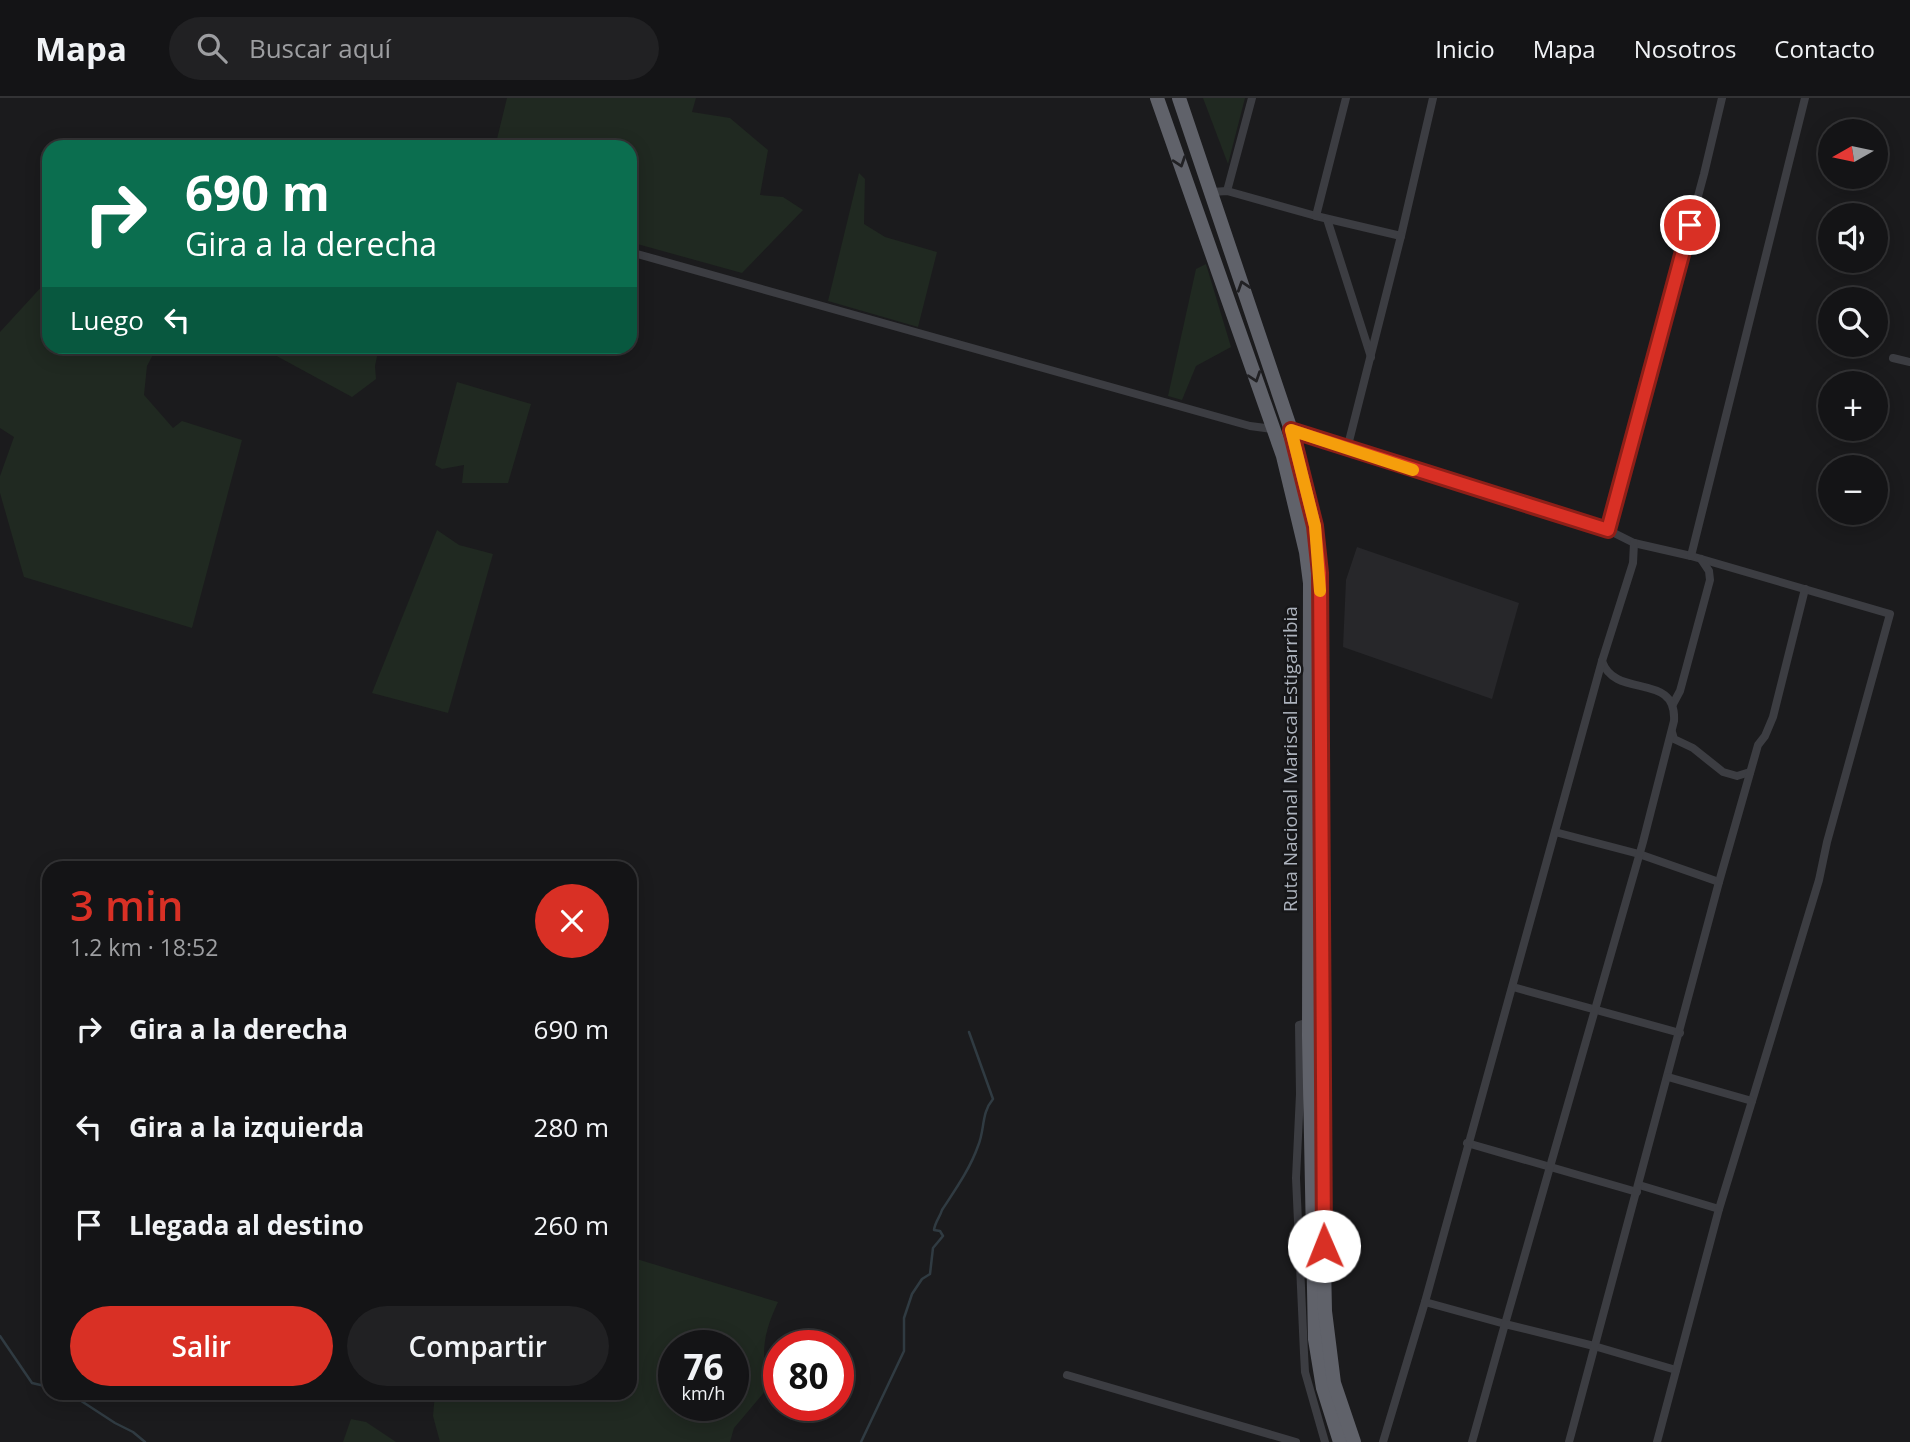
<!DOCTYPE html>
<html lang="es">
<head>
<meta charset="utf-8">
<style>
	:root { --surface:#141416; --page:#212123; --text:#f1f3f6; --muted:#9d9ea1; --line:#333335; --accent:#d93025 }
	body { margin:0; font-family:"Open Sans",sans-serif; background:var(--page); color:var(--text); height:100vh; display:flex; flex-direction:column; font-size:26px; white-space:nowrap }
	* { box-sizing:border-box; margin:0 }
	p { font-size:23px; color:var(--muted) }
	.icon { flex:none; width:38px; height:38px; fill:none; stroke:currentColor; stroke-width:2; stroke-linecap:round; stroke-linejoin:round }
	.map { position:relative; flex:1; overflow:hidden }
	.drawer { position:absolute; left:42px; top:763px; width:595px; height:539px; display:flex; flex-direction:column; background:var(--surface); border-radius:21px; box-shadow:0 4px 18px #0003,0 0 0 2px var(--line) }
	.drawer>* { flex:none }
	.banner { position:absolute; left:42px; top:42px; width:595px; height:214px; border-radius:21px; box-shadow:0 4px 18px #0003,0 0 0 2px var(--line); background:#0b6e4f; color:#fff; overflow:hidden }
	.needle { width:46px; rotate:261deg }
	.fabs { position:absolute; left:1818px; top:21px; display:grid; gap:14px }
	.fabs a { display:grid; place-items:center; width:70px; height:70px; border-radius:50%; background:var(--surface); box-shadow:0 4px 18px #0003,0 0 0 2px var(--line); font-size:35px }
	.speed { position:absolute; left:658px; top:1232px; display:flex; gap:14px; font-size:35px; font-weight:700; text-align:center }
	.speed>* { display:grid; place-content:center; width:91px; height:91px; border-radius:50%; background:var(--surface); box-shadow:0 4px 18px #0003,0 0 0 2px var(--line); line-height:1 }
	.speed small { font-size:18px; font-weight:400 }
	.speed .limit { border:10px solid #d22; background:#fff; color:#111 }
	.pin { position:absolute; display:grid; place-items:center; width:60px; height:60px; color:#fff; margin:-30px; border:4px solid #fff; border-radius:50%; box-shadow:0 2px 7px #0007 }
	.me { position:absolute; width:77px; margin:-38px; rotate:359deg; stroke-linejoin:round; filter:drop-shadow(0 0 5px #0008) }
	.turn { display:flex; align-items:center; gap:24px; height:147px; padding:0 28px; font-size:32px }
	.turn .icon { width:91px; height:91px; stroke-width:2.5 }
	.turn b { display:block; font-size:49px; line-height:60px }
	.then { display:flex; align-items:center; height:66px; padding:0 28px; background:#0003; gap:14px; font-size:26px }
	.round { display:grid; place-items:center; flex:none; width:74px; height:74px; border-radius:37px; background:var(--page) }
	.summary { display:flex; align-items:center; justify-content:space-between; height:119px; padding:0 28px }
	h1 { font-size:42px; font-weight:600; line-height:52px; color:var(--accent) }
	.cta { display:flex; gap:14px; margin-top:auto; padding:14px 28px }
	.cta a { flex:1; height:80px; border-radius:42px; background:var(--accent); color:#fff; font-size:28px; font-weight:600; line-height:80px; text-align:center }
	.cta a+a { background:var(--page); color:var(--text) }
	ul { padding:0; list-style:none }
	li { display:flex; align-items:center; gap:21px; height:98px; padding:0 28px }
	li div { flex:1 }
	li b { display:block; font-size:26px }
	li em { font-style:normal }
	header { display:flex; align-items:center; gap:42px; box-sizing:border-box; height:98px; padding:0 35px; background:var(--surface); border-bottom:2px solid var(--line) }
	header strong { font-size:33px }
	nav { display:flex; gap:38px; margin-inline-start:auto; font-size:24px }
	.search { width:490px; height:63px; background:var(--page); display:flex; align-items:center; gap:18px; box-sizing:border-box; padding:0 24px; border-radius:38px; color:var(--muted); font-size:26px }
	.map>svg:first-child { display:block }
	.built { fill:#27272a }
	.green { fill:#202921; fill-rule:evenodd }
	.lines { fill:none; stroke-linecap:round; stroke-linejoin:round }
	.stream { stroke:#303b42; stroke-width:2.5 }
	.minor { stroke:#3c3d42; stroke-width:8 }
	.trunk { stroke:#60626a; stroke-width:14 }
	.oneway { stroke:#212124 }
	.route-casing { stroke:#8d1f18; stroke-width:18 }
	.route { stroke:#d93025; stroke-width:12 }
	.slow { stroke:#f59e0b; stroke-width:12 }
	.labels { text-anchor:middle; dominant-baseline:central; stroke-width:5; stroke-linejoin:round; paint-order:stroke }
	.street-label { font-size:19px; fill:#adb3bd; stroke:#161618 }
</style>
</head>
<body>
<header>
<strong>Mapa</strong>
<div class="search"><svg class="icon" aria-label="search" viewBox="0 0 24 24"><circle cx="10" cy="10" r="6"/><path d="M15 15l6 6"/></svg>Buscar aquí</div>
<nav><a>Inicio</a><a>Mapa</a><a>Nosotros</a><a>Contacto</a></nav>
</header>
<div class="map">
<svg width="1910" height="1344" viewBox="0 0 1910 1344">
	<rect width="100%" height="100%" fill="#1b1b1d"/>
	<!-- built -->
	<polygon class="built" points="1357,449 1519,505 1492,601 1343,549 1346,482"/>
	<!-- green -->
	<g class="green">
		<polygon points="507,0 696,0 692,14 730,20 768,52 760,97 783,99 803,112 742,175 630,144 630,49 495,49"/>
		<polygon points="1203,0 1245,0 1228,66"/>
		<polygon points="859,75 865,81 864,126 885,139 937,154 918,229 828,203"/>
		<polygon points="1206,166 1231,249 1196,268 1182,302 1168,298 1196,171"/>
		<polygon points="45,185 49,187 49,248 157,249 147,268 144,297 173,330 182,323 242,342 192,530 24,479 0,395 0,378 14,339 0,330 0,234"/>
		<polygon points="274,249 379,249 375,268 376,281 352,299 273,256"/>
		<polygon points="457,284 531,306 508,385 462,385 464,367 442,371 435,367"/>
		<polygon points="437,432 459,447 493,456 448,615 372,595"/>
		<path d="M 630,1159 L 778,1204 C 762,1239 762,1252 767,1291 L 734,1330 L 730,1344 L 440,1344 L 433,1318 L 435,1295 L 630,1295 ZM 674,1248 L 733,1248 L 733,1307 L 674,1307 Z"/>
		<polygon points="351,1321 366,1324 396,1344 343,1344"/>
	</g>
	<g class="lines">
		<!-- stream -->
		<g class="stream">
			<polyline points="0,1238 32,1285 49,1289"/>
			<polyline points="69,1295 115,1325 133,1334 145,1344"/>
			<path d="M 861,1344 L 904,1253 L 904,1220 L 912,1196 L 922,1181 L 930,1176 L 933,1150 L 943,1138 L 940,1133 L 934,1132 C 935,1124 940,1119 942,1112 C 955,1092 970,1071 978,1048 C 985,1032 981,1015 993,1001 L 969,934"/>
		</g>
		<!-- minor -->
		<g class="minor">
			<polyline points="1227,93 1252,0"/>
			<polyline points="1212,94 1227,93 1316,118 1401,138 1433,0"/>
			<polyline points="1316,118 1346,0"/>
			<polyline points="1327,121 1371,259"/>
			<polyline points="630,154 1250,328 1273,331"/>
			<polyline points="1893,260 1910,264"/>
			<polyline points="1291,332 1608,432 1634,445 1691,458 1890,516 1827,744 1819,782 1752,1003"/>
			<polyline points="1347,351 1401,138"/>
			<polyline points="1608,432 1704,76 1722,0"/>
			<polyline points="1691,458 1805,0"/>
			<polyline points="1673,606 1680,593 1710,482 1709,473 1701,461"/>
			<polyline points="1672,634 1674,641 1693,650 1723,674 1737,678 1750,674"/>
			<polyline points="1555,734 1639,756 1719,784"/>
			<polyline points="1513,889 1680,935"/>
			<polyline points="1309,924 1299,927 1300,996 1296,1080 1304,1255 1305,1274 1325,1344"/>
			<polyline points="1467,1045 1637,1094"/>
			<polyline points="1639,1087 1719,1111"/>
			<path d="M 1425,1204 L 1505,1226 L 1643,744 L 1674,623 C 1677,573 1615,602 1602,563"/>
			<polyline points="1067,1277 1296,1344"/>
			<polyline points="1383,1344 1425,1204 1602,563 1633,465 1634,445"/>
			<polyline points="1472,1344 1505,1226 1594,1248 1676,1272"/>
			<polyline points="1569,1344 1719,784 1758,647 1765,638 1773,619 1805,491"/>
			<polyline points="1657,1344 1719,1111 1752,1003 1668,979"/>
		</g>
		<!-- trunk -->
		<g class="trunk">
			<polyline points="1157,0 1283,358 1306,454 1310,485 1309,938 1315,1241 1323,1290 1340,1344"/>
			<polyline points="1179,0 1291,332 1315,428 1321,519 1322,1071 1325,1213 1334,1285 1354,1344"/>
		</g>
	</g>
	<!-- one-way arrows -->
	<defs><path id="oneway-chevron" d="M-2-3.5L2.5 0L-2 3.5" fill="none" stroke-width="1.6" stroke-linecap="round" stroke-linejoin="round" transform="scale(1.75)"/></defs>
	<g class="oneway">
		<use href="#oneway-chevron" transform="translate(1180 64) rotate(71)"/>
		<use href="#oneway-chevron" transform="translate(1243 188) rotate(-108)"/>
		<use href="#oneway-chevron" transform="translate(1255 279) rotate(71)"/>
	</g>
	<g class="lines">
		<defs>
			<polyline id="route" points="1324,1148 1320,475 1315,428 1291,332 1608,432 1690,127"/>
		</defs>
		<!-- route casing -->
		<use href="#route" class="route-casing"/>
		<!-- route -->
		<use href="#route" class="route"/>
		<!-- slow -->
		<polyline class="slow" points="1320,493 1315,428 1291,332 1413,372"/>
	</g>
	<g class="labels">
		<!-- street labels -->
		<g class="street-label">
			<text transform="translate(1290 661) rotate(-90)">Ruta Nacional Mariscal Estigarribia</text>
		</g>
	</g>
</svg>
<div class="fabs">
<a><svg class="needle" viewBox="-14 -14 28 28"><path d="M0-13l5 13h-10z" fill="#e53935"/><path d="M0 13l5-13h-10z" fill="#9d9ea1"/></svg></a>
<a><svg class="icon" aria-label="sound" viewBox="0 0 24 24"><path d="M4 9h4l5-4v14l-5-4H4zM17 9q2 3 0 6"/></svg></a>
<a><svg class="icon" aria-label="search" viewBox="0 0 24 24"><circle cx="10" cy="10" r="6"/><path d="M15 15l6 6"/></svg></a>
<a>+</a>
<a>−</a>
</div>
<div class="speed"><div>76<small>km/h</small></div><div class="limit">80</div></div>
<div class="pin" style="left:1690px;top:127px;background:#d93025"><svg class="icon" aria-label="arrive" viewBox="0 0 24 24"><path d="M6 21V4h12l-3 4 3 4H6"/></svg></div>
<svg class="me" style="left:1324px;top:1148px" viewBox="-20 -20 40 40"><circle r="19" fill="#fff"/><path d="M0-13L10 11 0 6-10 11z" fill="#d93025"/></svg>
<div class="banner">
<div class="turn"><svg class="icon" aria-label="right" viewBox="0 0 24 24"><path d="M7 20v-9h11M14 6l5 5-5 5"/></svg><div><b>690 m</b>Gira a la derecha</div></div>
<div class="then">Luego<svg class="icon" aria-label="left" viewBox="0 0 24 24"><path d="M17 20v-9H6M10 6l-5 5 5 5"/></svg></div>
</div>
<section class="drawer">
<div class="summary"><div><h1>3 min</h1><p>1.2 km · 18:52</p></div><a class="round" style="background:#d93025;color:#fff"><svg class="icon" aria-label="close" viewBox="0 0 24 24"><path d="M6 6l12 12M18 6L6 18"/></svg></a></div>
<ul>
<li><svg class="icon" aria-label="right" viewBox="0 0 24 24"><path d="M7 20v-9h11M14 6l5 5-5 5"/></svg><div><b>Gira a la derecha</b></div><em>690 m</em></li>
<li><svg class="icon" aria-label="left" viewBox="0 0 24 24"><path d="M17 20v-9H6M10 6l-5 5 5 5"/></svg><div><b>Gira a la izquierda</b></div><em>280 m</em></li>
<li><svg class="icon" aria-label="arrive" viewBox="0 0 24 24"><path d="M6 21V4h12l-3 4 3 4H6"/></svg><div><b>Llegada al destino</b></div><em>260 m</em></li>
</ul>
<div class="cta"><a>Salir</a><a>Compartir</a></div>
</section>
</div>
</body>
</html>
